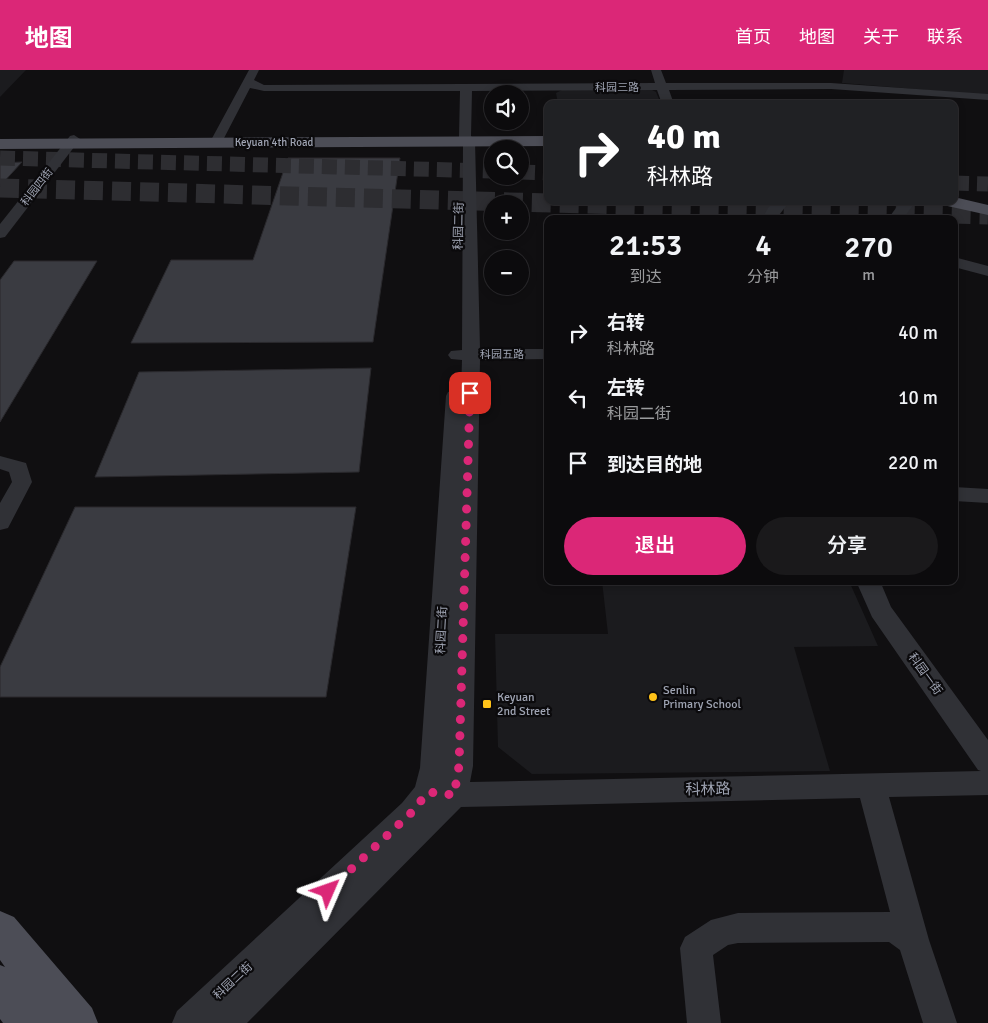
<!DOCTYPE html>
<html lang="zh">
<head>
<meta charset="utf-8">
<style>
	:root { --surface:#0c0b0d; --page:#1a191b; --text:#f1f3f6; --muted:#9a9b9d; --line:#2c2b2e; --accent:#db2777 }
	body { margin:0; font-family:Signika,"Noto Sans SC",sans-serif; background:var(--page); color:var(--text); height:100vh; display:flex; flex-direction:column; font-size:19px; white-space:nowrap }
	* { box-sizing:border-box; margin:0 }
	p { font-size:16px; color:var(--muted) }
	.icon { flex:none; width:28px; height:28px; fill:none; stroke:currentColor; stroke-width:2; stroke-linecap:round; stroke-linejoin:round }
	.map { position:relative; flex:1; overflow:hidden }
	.panel { position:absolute; left:544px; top:145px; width:414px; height:370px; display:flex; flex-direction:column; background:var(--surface); border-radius:10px; box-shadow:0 2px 8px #0003,0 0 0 1px var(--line) }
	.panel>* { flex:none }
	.banner { position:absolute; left:544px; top:30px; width:414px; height:105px; border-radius:10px; box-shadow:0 2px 8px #0003,0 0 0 1px var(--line); background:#202124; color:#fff; overflow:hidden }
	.tools { position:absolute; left:484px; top:15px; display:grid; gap:10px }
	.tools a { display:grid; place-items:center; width:45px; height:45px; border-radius:50%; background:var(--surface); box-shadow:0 2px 8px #0003,0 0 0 1px var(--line); font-size:25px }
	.pin { position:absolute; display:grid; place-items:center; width:42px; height:42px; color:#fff; margin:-21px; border-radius:10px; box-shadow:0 2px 8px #0006 }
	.me { position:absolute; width:55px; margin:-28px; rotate:47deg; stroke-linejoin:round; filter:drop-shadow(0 0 4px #0008) }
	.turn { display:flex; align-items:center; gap:18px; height:105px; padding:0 20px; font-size:22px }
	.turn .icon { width:65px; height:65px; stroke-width:2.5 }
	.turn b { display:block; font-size:35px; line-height:42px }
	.eta { display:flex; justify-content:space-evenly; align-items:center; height:85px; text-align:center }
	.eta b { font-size:30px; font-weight:600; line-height:35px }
	.primary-button { display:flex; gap:10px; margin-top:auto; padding:10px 20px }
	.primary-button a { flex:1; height:58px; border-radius:30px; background:var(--accent); color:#fff; font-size:20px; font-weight:600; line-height:58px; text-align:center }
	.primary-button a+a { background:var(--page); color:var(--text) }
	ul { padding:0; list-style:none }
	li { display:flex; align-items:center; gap:15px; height:65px; padding:0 20px }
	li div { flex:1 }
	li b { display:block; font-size:19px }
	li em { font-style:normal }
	header { display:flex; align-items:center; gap:30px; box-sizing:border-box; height:70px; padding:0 25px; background:var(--accent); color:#fff }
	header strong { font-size:24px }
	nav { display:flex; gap:28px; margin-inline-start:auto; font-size:18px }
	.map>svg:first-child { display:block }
	.built { fill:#1b1b1e }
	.building { fill:#3a3b41; stroke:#2a292d }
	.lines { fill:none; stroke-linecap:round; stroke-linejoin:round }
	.highway-tunnel-far1 { stroke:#2d2d31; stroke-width:15; stroke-dasharray:15 8; stroke-linecap:butt }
	.highway-tunnel { stroke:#2d2d31; stroke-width:19; stroke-dasharray:19 9; stroke-linecap:butt }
	.minor { fill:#303136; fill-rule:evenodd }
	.major { fill:#4c4d56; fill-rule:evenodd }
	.route { stroke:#db2777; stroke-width:9; stroke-dasharray:0 16.2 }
	.poi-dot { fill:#ffc219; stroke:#0b0a0c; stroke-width:2 }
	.labels { text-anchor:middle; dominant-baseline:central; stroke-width:4.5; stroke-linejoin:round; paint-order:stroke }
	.far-street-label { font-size:11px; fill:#9fa4b3; stroke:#0b0a0c }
	.street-label { font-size:12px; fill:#9fa4b3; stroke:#0b0a0c }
	.poi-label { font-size:12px; fill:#9fa4b3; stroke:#0b0a0c; text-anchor:start }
	.near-street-label { font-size:15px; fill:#9fa4b3; stroke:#0b0a0c }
</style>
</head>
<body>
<header>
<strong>地图</strong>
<nav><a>首页</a><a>地图</a><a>关于</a><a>联系</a></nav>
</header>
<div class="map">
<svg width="988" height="953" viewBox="0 0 988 953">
	<rect width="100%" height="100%" fill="#100f11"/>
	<!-- built -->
	<g class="built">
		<polygon points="0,0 26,0 0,27"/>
		<polygon points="844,0 988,0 988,25 842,13"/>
		<polygon points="650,19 656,22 661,34 558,34 556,23 562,20"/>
		<polygon points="602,511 849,511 878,576 794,577 830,701 532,704 498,677 495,564 608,564"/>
	</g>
	<!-- building -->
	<g class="building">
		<polygon points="288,88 400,88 373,272 131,273 171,190 253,190"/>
		<polygon points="22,92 0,116 0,93"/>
		<polygon points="14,191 97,191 0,352 0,210"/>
		<polygon points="371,298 359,402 95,407 139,302"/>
		<polygon points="75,437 356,437 326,627 0,627 0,597"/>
	</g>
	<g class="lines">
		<!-- highway-tunnel-far1 -->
		<g class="highway-tunnel-far1">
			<polyline points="0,88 492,101"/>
			<polyline points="520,102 548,103"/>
			<polyline points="954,113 988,114"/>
		</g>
		<!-- highway-tunnel -->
		<polyline class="highway-tunnel" points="0,118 988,145"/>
		<!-- minor -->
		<g class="minor">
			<polygon points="249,0 259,0 254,10 264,15 655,13 651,0 661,0 666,13 831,13 988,24 988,30 831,19 669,20 674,34 662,34 657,20 472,21 471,66 475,71 480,279 548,279 548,289 480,290 473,696 470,712 981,701 978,700 872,547 856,511 880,511 891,537 988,670 988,725 889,727 929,870 957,953 923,953 900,880 889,872 738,873 728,875 713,885 721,953 687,953 680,878 685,867 711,850 738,843 890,842 860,728 461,737 247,953 172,953 177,941 402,733 415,717 420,698 446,326 448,322 455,320 461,322 462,290 451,289 448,285 451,281 462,280 463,72 459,67 460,21 264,21 250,18 222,72 220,75 212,75 210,72"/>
			<polygon points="74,65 80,69 78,72 5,167 0,168 0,154 70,66"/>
			<polygon points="775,131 790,131 776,149 762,149 768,138"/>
			<polygon points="901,131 916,131 903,149 888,149"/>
			<polygon points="954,187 988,196 988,206 954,197"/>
			<polygon points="0,386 26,393 32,412 8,458 0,460 0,433 12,412 9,402 0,399"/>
			<polygon points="954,417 988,419 988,433 954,431"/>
		</g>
		<!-- major -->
		<g class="major">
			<polygon points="548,66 548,76 0,79 0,69"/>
			<polygon points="954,127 988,135 988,145 943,135 941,131 954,131"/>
			<polygon points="0,841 14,847 92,938 98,953 50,953 49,951 50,953 3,953 0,949 0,895 5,897 0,890"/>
		</g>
	</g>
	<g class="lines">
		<!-- route -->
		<polyline class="route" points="328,821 412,742 428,722 454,725 459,696 470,323"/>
	</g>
	<!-- markers -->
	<g class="poi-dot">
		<circle cx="653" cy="627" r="5"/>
		<rect x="482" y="629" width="10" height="10" rx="2.5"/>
	</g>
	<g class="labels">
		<!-- far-street labels -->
		<g class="far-street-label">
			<text x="617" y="17">科园三路</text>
			<text x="274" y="72">Keyuan 4th Road</text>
			<text transform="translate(37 117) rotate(-52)">科园四街</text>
			<text x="502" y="284">科园五路</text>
		</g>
		<!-- street labels -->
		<g class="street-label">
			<text transform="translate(459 156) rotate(-89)">科园二街</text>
			<text transform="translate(442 560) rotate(-87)">科园二街</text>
			<text transform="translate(925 604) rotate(54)">科园一街</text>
			<text transform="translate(233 911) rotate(-43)">科园二街</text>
		</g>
		<!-- poi labels -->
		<g class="poi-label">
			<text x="663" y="620">Senlin<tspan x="663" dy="14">Primary School</tspan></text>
			<text x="497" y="627">Keyuan<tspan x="497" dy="14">2nd Street</tspan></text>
		</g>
		<!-- near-street labels -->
		<g class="near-street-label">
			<text transform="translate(708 719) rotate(-1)">科林路</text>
		</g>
	</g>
</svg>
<div class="tools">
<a><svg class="icon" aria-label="sound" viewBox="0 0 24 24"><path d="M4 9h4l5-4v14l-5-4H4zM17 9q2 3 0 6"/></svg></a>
<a><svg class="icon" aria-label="search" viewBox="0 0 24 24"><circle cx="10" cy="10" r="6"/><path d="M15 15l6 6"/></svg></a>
<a>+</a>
<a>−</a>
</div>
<div class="pin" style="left:470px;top:323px;background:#d93025"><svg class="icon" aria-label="arrive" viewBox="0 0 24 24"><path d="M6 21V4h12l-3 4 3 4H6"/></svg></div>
<svg class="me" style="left:328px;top:821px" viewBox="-20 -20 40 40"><path d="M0-17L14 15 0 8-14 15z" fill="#db2777" stroke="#fff" stroke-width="4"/></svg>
<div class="banner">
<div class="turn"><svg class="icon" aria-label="right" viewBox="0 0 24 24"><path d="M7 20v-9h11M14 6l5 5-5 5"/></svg><div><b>40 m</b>科林路</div></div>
</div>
<section class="panel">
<div class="eta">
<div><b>21:53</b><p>到达</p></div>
<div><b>4</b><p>分钟</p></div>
<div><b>270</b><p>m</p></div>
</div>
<ul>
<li><svg class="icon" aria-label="right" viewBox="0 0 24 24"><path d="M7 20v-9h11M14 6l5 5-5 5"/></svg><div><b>右转</b><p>科林路</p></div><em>40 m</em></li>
<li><svg class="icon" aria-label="left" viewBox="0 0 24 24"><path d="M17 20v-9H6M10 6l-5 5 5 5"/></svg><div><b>左转</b><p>科园二街</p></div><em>10 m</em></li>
<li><svg class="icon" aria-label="arrive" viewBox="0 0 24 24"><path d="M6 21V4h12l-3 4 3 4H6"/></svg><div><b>到达目的地</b></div><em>220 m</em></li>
</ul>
<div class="primary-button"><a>退出</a><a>分享</a></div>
</section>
</div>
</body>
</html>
